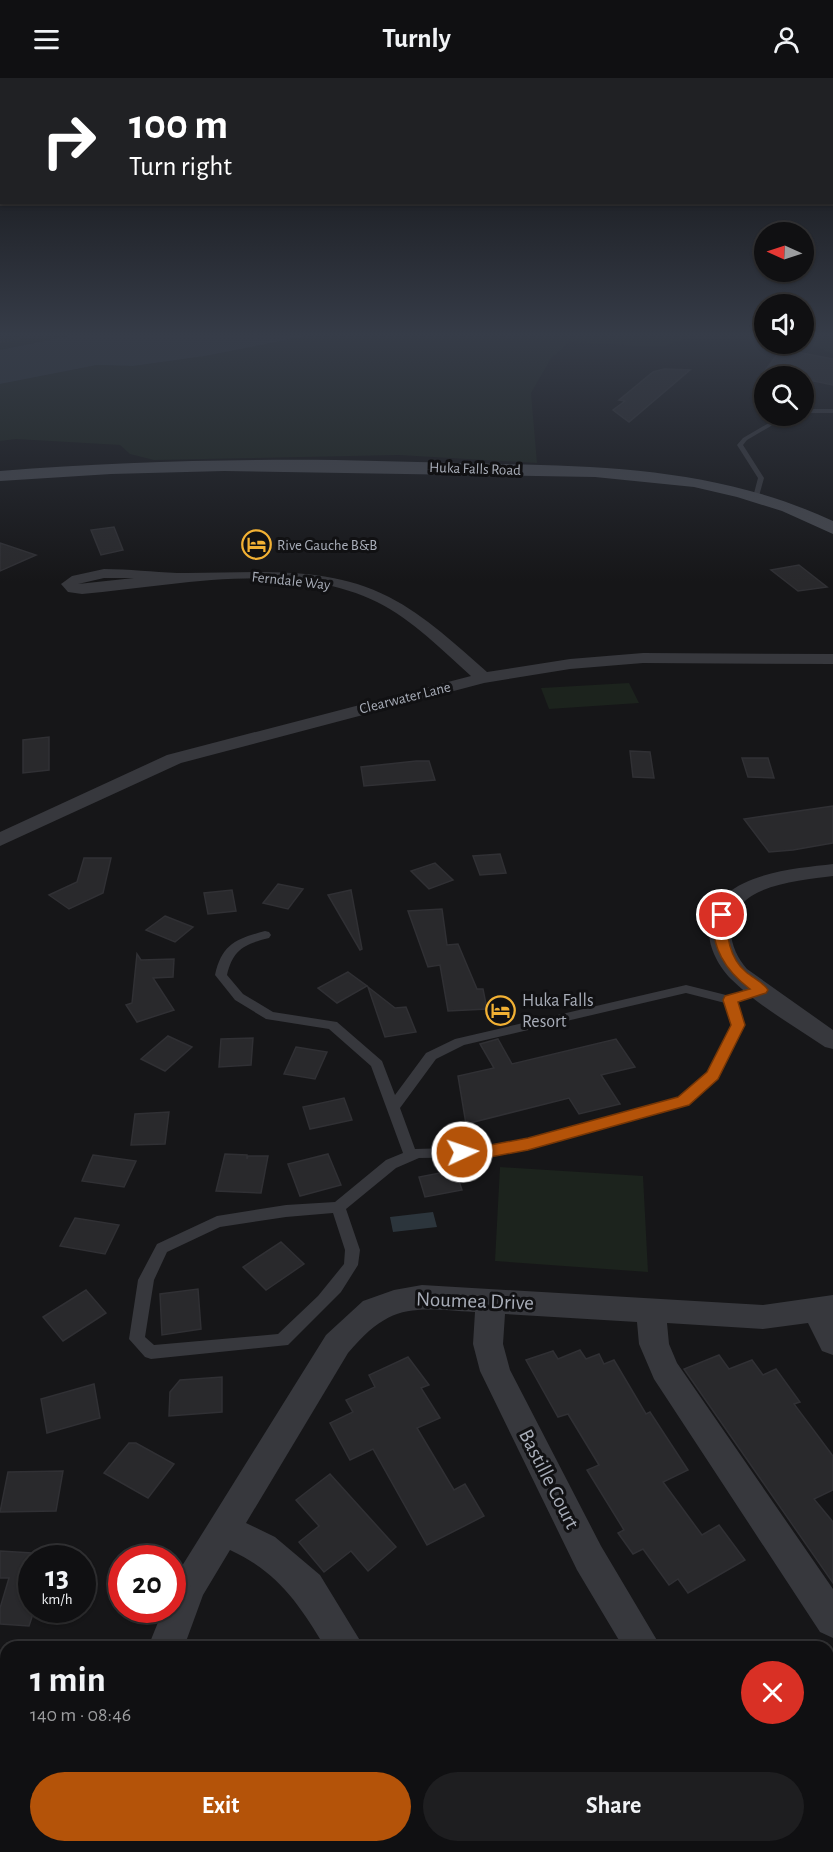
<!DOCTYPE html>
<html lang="en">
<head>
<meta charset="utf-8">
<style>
	:root { --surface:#101012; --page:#1e1e20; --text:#f1f3f6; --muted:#9c9d9f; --line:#303032; --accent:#b45309 }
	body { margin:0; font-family:"Alegreya Sans",sans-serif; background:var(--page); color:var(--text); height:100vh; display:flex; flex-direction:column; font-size:22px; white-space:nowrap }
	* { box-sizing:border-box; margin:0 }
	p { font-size:20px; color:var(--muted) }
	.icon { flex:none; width:33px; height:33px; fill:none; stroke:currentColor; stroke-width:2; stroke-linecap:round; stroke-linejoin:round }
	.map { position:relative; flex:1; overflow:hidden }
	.drawer { position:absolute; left:0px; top:1563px; width:834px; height:212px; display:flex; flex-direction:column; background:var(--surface); border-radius:18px 18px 0 0; box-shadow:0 2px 4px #0004,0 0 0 2px var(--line) }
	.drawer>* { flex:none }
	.top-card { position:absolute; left:0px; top:0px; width:834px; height:126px; box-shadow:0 2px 4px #0004,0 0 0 2px var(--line); background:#202124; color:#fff; overflow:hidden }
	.needle { width:39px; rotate:273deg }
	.controls { position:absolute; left:754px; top:144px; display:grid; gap:12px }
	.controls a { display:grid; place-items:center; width:60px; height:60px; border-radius:50%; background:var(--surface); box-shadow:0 2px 4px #0004,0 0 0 2px var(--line); font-size:30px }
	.speed { position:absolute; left:18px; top:1467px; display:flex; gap:12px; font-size:30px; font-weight:700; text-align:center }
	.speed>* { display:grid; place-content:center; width:78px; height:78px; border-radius:50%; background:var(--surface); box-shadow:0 2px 4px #0004,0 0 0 2px var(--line); line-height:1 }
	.speed small { font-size:15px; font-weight:400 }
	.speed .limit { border:9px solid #d22; background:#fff; color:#111 }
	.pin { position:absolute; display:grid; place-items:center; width:51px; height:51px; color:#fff; margin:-26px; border:3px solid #fff; border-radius:50%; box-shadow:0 2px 6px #0007 }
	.me { position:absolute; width:66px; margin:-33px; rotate:87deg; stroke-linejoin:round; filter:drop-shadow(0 0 4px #0008) }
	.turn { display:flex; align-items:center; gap:21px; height:126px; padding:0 30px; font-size:27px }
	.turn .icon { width:78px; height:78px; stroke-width:2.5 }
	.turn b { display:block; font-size:42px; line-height:51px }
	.round { display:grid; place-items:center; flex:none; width:63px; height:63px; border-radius:32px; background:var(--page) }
	.overview { display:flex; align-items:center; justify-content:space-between; height:102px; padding:0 30px }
	h1 { font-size:36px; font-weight:600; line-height:45px }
	.action { display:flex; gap:12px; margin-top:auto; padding:12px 30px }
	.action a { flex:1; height:69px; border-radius:36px; background:var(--accent); color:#fff; font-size:24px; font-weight:600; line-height:69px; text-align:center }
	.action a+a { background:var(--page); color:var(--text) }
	header { display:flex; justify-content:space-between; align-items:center; height:78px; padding:0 30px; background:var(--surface); font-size:27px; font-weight:600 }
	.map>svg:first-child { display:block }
	.green { fill:#1c231d }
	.water { fill:#2c353c }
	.building { fill:#29292c; stroke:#303034; stroke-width:1.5 }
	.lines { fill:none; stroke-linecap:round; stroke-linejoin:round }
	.path { stroke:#3d3f44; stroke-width:2; stroke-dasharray:1.5 2; stroke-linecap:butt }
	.lane { fill:#37383d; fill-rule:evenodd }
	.street { fill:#37383d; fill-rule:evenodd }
	.secondary { fill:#45474d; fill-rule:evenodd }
	.route { fill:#b45309; stroke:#753606; stroke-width:1.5 }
	.labels { text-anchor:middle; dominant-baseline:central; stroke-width:6; stroke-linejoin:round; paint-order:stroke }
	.far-street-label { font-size:15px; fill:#a8adb8; stroke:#111113 }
	.far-poi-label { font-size:15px; fill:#a8adb8; stroke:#111113; text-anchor:start }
	.poi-label { font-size:18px; fill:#a8adb8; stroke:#111113; text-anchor:start }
	.near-street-label { font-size:21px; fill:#a8adb8; stroke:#111113 }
</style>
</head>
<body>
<header><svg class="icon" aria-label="menu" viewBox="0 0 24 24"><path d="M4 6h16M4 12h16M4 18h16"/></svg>Turnly<svg class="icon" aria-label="person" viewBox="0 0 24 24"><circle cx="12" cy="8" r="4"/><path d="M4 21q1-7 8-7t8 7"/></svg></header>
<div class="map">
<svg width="833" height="1774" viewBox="0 0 833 1774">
	<rect width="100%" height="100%" fill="#161618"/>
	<!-- green -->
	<g class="green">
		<polygon points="0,255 83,255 0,272"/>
		<polygon points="321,255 765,255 765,262 684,261 662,269 570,264 551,280 531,315 537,385 399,377 154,382 130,376 120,367 16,361 0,363 0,306 97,287 133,288 205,278"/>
		<polygon points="804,255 833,255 833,276 817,269 789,266 804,266"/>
		<polygon points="629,605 639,625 549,631 541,610"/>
		<polygon points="500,1089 643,1098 648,1194 495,1183"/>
	</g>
	<!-- water -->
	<g class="water">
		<polygon points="83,255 321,255 205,278 133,288 97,287 0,306 0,272"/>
		<polygon points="433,1134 437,1149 393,1154 390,1139"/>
	</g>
	<!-- building -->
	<g class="building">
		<polygon points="781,271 833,281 833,307 804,301 804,298 765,293"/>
		<polygon points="664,291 690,292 629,344 613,332 625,323 619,322 653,294"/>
		<polygon points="114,449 123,472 101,477 91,452"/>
		<polygon points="0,465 36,477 0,493"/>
		<polygon points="799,487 827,509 798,513 771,492"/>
		<polygon points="49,659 49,692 23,695 23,662"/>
		<polygon points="630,673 650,674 654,700 633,699"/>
		<polygon points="742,680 768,680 774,700 748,699"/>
		<polygon points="416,683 429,683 435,702 364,708 361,689"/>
		<polygon points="833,728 833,765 793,772 769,774 744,741"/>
		<polygon points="500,776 506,795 480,797 473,778"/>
		<polygon points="84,780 111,780 103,815 69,831 49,817 77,804"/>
		<polygon points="435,785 453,802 429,811 411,793"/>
		<polygon points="278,806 303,811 288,831 263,825"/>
		<polygon points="232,812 236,833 208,836 204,815"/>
		<polygon points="351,812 362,871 360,872 328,817"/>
		<polygon points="442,831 447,867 458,866 477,911 483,911 487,931 448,933 440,887 428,889 408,833"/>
		<polygon points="165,838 193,849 175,864 146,852"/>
		<polygon points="137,876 141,882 174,881 173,899 153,900 174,932 137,944 126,927 132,925"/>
		<polygon points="348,894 367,908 337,925 318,910"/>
		<polygon points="368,909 395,930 406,929 416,954 385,959"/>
		<polygon points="168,958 192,969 165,993 141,981"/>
		<polygon points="253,960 251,987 219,989 221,961"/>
		<polygon points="498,961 512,986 616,961 635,989 601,997 620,1026 579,1036 569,1020 466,1046 458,998 494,990 480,966"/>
		<polygon points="296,969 327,974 315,1001 284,996"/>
		<polygon points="344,1020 352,1042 310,1051 303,1029"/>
		<polygon points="169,1034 165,1066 131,1067 135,1036"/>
		<polygon points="225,1076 247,1077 247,1081 248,1078 268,1078 261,1115 216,1113"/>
		<polygon points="328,1076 341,1107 300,1118 288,1086"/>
		<polygon points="93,1077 136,1083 124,1109 82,1103"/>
		<polygon points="455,1092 462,1112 425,1119 419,1099"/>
		<polygon points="75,1140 119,1147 105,1176 60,1168"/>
		<polygon points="281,1164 304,1186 266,1212 243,1189"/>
		<polygon points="198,1211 201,1251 162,1257 160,1216"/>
		<polygon points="86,1212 106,1235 63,1263 43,1239"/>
		<polygon points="580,1272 586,1281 599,1276 604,1286 614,1282 646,1336 650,1334 688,1392 663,1404 702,1457 719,1447 745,1482 688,1515 678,1501 669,1507 643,1471 633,1476 618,1455 624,1452 587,1392 599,1387 568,1336 558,1339 526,1282 553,1273 558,1281"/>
		<polygon points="719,1277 729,1291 752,1282 763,1297 776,1291 800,1324 794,1326 833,1378 833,1412 814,1421 833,1444 833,1505 684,1291"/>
		<polygon points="408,1279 429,1307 421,1310 440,1340 417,1350 454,1412 465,1406 484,1438 427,1467 373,1371 350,1382 330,1345 353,1334 346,1322 375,1309 369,1297"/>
		<polygon points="222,1299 222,1334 169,1338 170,1314 180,1302"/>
		<polygon points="94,1306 100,1340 47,1355 41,1321"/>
		<polygon points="129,1365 136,1365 174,1386 148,1420 104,1395"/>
		<polygon points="63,1393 56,1433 0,1434 8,1394"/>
		<polygon points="330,1396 396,1469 368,1493 351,1473 324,1494 299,1464 319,1448 296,1422"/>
		<polygon points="0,1473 32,1475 32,1539 29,1548 0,1546 0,1530 9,1500 0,1500"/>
	</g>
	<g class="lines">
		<!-- path -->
		<polyline class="path" points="0,264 51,255"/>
		<!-- lane -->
		<g class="lane">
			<rect x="804" y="331" width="29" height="4"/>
			<polygon points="781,338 788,338 747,362 743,367 764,400 759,418 753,419 758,400 737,367 743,360"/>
			<path d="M 265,853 L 269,854 L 271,857 L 269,860 C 245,866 233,871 227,897 L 243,916 L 273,934 L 337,944 L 382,983 L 395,1017 L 426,975 L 455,961 L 686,907 L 730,918 L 761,908 L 767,912 L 765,915 L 737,924 L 744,947 L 718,1000 L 688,1026 L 528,1071 L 485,1079 L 419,1080 L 396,1090 L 346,1131 L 360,1172 L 358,1187 L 341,1214 L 288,1267 L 151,1281 L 145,1279 L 129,1261 L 138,1202 L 157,1166 L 217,1138 L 286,1127 L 335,1124 L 386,1082 L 403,1075 L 371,988 L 329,951 L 266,941 L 235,922 L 215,897 C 222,866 236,861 265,853 ZM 686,915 L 725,925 L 732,947 L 708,994 L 678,1020 L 528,1061 L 485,1069 L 415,1071 L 400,1030 L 436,981 L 464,967 ZM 333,1135 L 345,1172 L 344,1186 L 318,1218 L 278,1256 L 154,1267 L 145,1259 L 154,1202 L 167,1174 L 220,1149 L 286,1139 Z"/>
		</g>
		<!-- street -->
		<g class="street">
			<path d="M 104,491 C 129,491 153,494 177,495 C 248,496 323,485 389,519 C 426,538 456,567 487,594 L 570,581 L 643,575 L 833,576 L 833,586 L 643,585 L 570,591 L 484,605 L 181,685 L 0,768 L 0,754 L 167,677 L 471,598 C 442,572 413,542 377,524 C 289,481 175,508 82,516 L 68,514 L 61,506 L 72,498 ZM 104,500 L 134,500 L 78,506 Z"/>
			<path d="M 833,786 L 833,798 C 798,803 732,806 731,853 C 731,867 738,881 747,891 L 833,952 L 833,971 L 825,969 C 793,947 758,928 731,901 C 719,889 708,869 709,851 C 713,796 791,791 833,786 Z"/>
			<path d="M 422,1207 L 763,1227 L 833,1217 L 833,1277 L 822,1273 L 808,1245 L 763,1251 L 667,1245 L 669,1266 L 677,1285 L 833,1511 L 833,1560 L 820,1554 L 654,1301 L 639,1266 L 637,1244 L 505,1236 L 503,1266 L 510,1292 L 601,1468 L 661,1569 L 623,1569 L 577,1492 L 480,1293 L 473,1266 L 475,1234 C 413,1230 391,1224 348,1275 L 246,1445 L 275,1459 L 320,1497 L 364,1569 L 325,1569 C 299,1526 278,1494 230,1472 L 203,1517 L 184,1569 L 148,1569 L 163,1532 L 172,1532 L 172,1506 L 177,1496 L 326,1257 L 363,1223 L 394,1212 Z"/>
			<polygon points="153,1768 193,1768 195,1774 155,1774"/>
			<polygon points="445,1768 486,1768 488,1774 448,1774"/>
			<polygon points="761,1768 803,1768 805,1774 764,1774"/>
		</g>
		<!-- secondary -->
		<path class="secondary" d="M 336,382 C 391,383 445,385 500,386 C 617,388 725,393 833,443 L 833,456 L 782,433 L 737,419 L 694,409 L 595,399 L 224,393 L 111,396 L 0,403 L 0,393 C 112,384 224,381 336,382 Z"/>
	</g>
	<!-- sky -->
	<linearGradient id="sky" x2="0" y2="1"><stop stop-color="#0c0c0d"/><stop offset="0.51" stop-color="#363c48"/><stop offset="1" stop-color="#363c48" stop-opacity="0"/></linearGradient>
	<rect width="833" height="504" fill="url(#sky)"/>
	<!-- route -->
	<path class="route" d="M 722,833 L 728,837 C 725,856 730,881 746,894 C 753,900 763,904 768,912 L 766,915 L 738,924 L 745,947 L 718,1001 L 689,1027 L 528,1072 L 485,1080 L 457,1078 L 455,1074 L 462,1068 L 485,1068 L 528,1060 L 678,1019 L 707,994 L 731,947 L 723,922 L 725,918 L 750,911 C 726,893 709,868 715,837 Z"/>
	<!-- icons -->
	<defs>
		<symbol id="hotel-ring" viewBox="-11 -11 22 22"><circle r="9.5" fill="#111113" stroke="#f2b134" stroke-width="1.5"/><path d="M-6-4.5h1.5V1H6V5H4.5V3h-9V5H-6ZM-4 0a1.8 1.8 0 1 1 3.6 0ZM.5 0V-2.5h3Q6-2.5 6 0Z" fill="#f2b134"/></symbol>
	</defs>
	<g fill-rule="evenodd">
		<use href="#hotel-ring" x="240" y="450" width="33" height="33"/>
		<use href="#hotel-ring" x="484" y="916" width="33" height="33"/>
	</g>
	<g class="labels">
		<!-- far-street labels -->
		<g class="far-street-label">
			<text transform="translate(475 391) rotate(2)">Huka Falls Road</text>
			<text transform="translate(291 503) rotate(6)">Ferndale Way</text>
			<text transform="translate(405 620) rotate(-14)">Clearwater Lane</text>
		</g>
		<!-- far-poi labels -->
		<g class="far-poi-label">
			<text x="277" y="467">Rive Gauche B&amp;B</text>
		</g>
		<!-- poi labels -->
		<g class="poi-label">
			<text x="522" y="923">Huka Falls<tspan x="522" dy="21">Resort</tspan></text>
		</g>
		<!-- near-street labels -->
		<g class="near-street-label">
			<text transform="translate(475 1223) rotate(2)">Noumea Drive</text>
			<text transform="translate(549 1401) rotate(63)">Bastille Court</text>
		</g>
	</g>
</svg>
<div class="controls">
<a><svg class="needle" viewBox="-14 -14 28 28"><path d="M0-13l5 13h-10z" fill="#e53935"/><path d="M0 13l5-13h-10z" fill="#9c9d9f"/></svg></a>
<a><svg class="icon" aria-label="sound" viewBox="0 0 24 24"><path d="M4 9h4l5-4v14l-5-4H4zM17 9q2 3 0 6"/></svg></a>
<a><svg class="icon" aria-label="search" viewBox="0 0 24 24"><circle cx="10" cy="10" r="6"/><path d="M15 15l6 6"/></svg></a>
</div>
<div class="speed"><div>13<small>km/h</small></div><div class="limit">20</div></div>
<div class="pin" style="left:722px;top:837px;background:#d93025"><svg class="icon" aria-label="arrive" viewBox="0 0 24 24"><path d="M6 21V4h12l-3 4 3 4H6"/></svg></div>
<svg class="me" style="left:462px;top:1074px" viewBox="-20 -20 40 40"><circle r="17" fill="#b45309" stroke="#fff" stroke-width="3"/><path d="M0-11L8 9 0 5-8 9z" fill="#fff"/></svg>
<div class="top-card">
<div class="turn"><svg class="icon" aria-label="right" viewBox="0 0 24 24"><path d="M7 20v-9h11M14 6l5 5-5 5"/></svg><div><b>100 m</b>Turn right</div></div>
</div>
<section class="drawer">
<div class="overview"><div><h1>1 min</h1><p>140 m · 08:46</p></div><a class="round" style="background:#d93025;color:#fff"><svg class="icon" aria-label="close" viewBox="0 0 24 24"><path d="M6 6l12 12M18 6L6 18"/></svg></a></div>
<div class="action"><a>Exit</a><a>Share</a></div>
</section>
</div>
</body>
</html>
